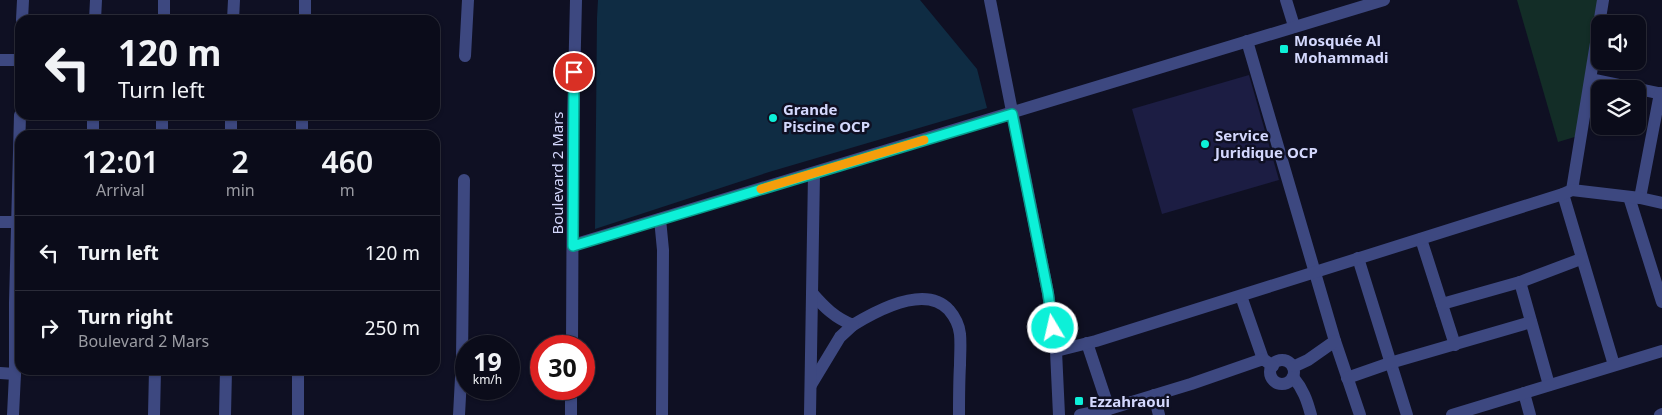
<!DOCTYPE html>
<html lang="en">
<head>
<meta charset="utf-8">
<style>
	:root { --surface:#0b0c1a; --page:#141523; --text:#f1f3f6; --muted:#9a9ba2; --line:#2b2c39 }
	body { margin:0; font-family:"Noto Sans",sans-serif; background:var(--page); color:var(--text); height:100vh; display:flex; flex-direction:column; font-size:19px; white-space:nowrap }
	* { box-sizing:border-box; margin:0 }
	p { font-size:16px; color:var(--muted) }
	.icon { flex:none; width:28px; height:28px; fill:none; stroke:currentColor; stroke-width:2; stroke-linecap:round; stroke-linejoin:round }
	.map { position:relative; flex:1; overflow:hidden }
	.sheet { position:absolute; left:15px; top:130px; width:425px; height:245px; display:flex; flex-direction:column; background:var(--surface); border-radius:15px; box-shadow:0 1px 4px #0004,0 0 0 1px var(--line) }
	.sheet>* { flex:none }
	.hud { position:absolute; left:15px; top:15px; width:425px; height:105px; border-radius:15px; box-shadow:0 1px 4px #0004,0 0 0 1px var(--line); background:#0b0c1a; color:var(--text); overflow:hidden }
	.tools { position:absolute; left:1591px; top:15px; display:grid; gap:10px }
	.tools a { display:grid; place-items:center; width:55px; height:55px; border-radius:10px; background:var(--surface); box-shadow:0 1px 4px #0004,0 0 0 1px var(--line); font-size:25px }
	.speed { position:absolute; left:455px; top:335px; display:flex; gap:10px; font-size:25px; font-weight:700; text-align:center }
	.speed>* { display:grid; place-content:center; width:65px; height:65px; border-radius:50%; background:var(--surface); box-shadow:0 1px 4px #0004,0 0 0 1px var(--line); line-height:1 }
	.speed small { font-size:12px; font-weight:400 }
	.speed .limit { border:8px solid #d22; background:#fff; color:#111 }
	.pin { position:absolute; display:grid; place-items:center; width:42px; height:42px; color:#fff; margin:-21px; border:2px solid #fff; border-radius:50%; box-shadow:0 1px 5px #0007 }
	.me { position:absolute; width:55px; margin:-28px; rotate:351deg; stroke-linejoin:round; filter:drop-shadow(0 0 4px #0008) }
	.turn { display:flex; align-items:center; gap:18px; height:105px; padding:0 20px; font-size:22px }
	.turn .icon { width:65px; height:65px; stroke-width:2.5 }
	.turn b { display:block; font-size:35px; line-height:42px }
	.eta { display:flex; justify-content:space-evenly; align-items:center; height:85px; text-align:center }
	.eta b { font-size:30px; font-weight:600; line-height:35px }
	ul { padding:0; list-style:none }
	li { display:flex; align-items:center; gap:15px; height:75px; padding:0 20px; border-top:1px solid var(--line) }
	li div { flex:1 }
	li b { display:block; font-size:19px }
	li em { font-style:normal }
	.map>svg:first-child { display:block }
	.green { fill:#132d27 }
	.water { fill:#0f2c43 }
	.building { fill:#1c1d43 }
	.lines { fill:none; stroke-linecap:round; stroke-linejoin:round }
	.minor { stroke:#3d4880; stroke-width:12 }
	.route-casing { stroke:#089c8c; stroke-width:12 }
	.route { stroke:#0df0d8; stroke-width:9 }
	.slow { stroke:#f59e0b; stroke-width:9 }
	.poi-dot { fill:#0df0d8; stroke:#0f1023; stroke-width:2 }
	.labels { text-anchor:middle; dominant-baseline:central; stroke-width:5; stroke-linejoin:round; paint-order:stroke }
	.poi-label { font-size:15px; font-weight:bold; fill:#d4d8fd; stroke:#0f1023; text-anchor:start }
	.street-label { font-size:15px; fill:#d4d8fd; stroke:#0f1023 }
</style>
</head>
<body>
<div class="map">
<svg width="1662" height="415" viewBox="0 0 1662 415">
	<rect width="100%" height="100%" fill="#0f1023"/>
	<!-- green -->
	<polygon class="green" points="1517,0 1599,0 1578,136 1558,142"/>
	<!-- water -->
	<polygon class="water" points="598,0 920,0 977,69 987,108 769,172 595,229 597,18"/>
	<!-- building -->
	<polygon class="building" points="1249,75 1279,180 1162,214 1132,109"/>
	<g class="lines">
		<!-- minor -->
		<g class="minor">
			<polyline points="990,0 1048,293 1056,351 1059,415"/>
			<polyline points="1286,0 1294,26"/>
			<polyline points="22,20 23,0"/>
			<polyline points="95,20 96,0"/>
			<polyline points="164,20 164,0"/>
			<polyline points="233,20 234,0"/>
			<polyline points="305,20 305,0"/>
			<polyline points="1247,41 1335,341 1360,415"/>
			<polyline points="465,56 468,0"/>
			<polyline points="0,60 20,60"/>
			<polyline points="1591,79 1662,94"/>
			<polyline points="93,135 93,115"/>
			<polyline points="162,135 162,115"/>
			<polyline points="231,135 231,115"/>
			<polyline points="302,135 302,115"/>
			<polyline points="1572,190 1603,0"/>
			<polyline points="1563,194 1614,365"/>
			<polyline points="1629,197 1662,302"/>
			<polyline points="1640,198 1660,93"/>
			<polyline points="660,219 663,250 662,415"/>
			<polyline points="0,222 20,222"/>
			<polyline points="1421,239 1455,345"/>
			<polyline points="573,245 1384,0"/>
			<polyline points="1358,258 1407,415"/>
			<polyline points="1520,282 1549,385"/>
			<path d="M 812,293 C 824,307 835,318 853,325 C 876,311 925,284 949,310 C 955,317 959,325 960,334 C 961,344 960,355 960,365 C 959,382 959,398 959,415"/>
			<polyline points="1241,296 1263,359"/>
			<polyline points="1442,304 1520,282 1581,259"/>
			<polyline points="1087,343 1109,409"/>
			<polyline points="572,346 573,126 576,0"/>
			<polyline points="1056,351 1096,341 1563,194 1572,190 1640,198 1662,203"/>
			<circle cx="1282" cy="372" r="12"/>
			<polyline points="1293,367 1308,360 1335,341"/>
			<polyline points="0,373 15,374"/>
			<path d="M 1293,377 C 1303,389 1307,400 1311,415"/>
			<polyline points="1347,378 1390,363 1531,322"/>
			<polyline points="811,385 840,337 853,325"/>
			<polyline points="1524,393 1530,415"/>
			<polyline points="1154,395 1159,415"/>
			<polyline points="13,415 15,374 15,303 20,115"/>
			<polyline points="154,415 155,370"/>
			<polyline points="225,415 226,370"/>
			<polyline points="298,415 298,370"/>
			<polyline points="459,415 462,359 464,180"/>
			<polyline points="571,415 571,389"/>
			<polyline points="810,415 814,173"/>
			<polyline points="1080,415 1109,409 1191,384 1263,359 1273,366"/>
			<polyline points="1452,415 1662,351"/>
			<polyline points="1660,415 1662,414"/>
		</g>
	</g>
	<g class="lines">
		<defs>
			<polyline id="route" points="574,72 573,246 1012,114 1048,293 1053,328"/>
		</defs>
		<!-- route casing -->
		<use href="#route" class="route-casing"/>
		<!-- route -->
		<use href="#route" class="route"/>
		<!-- slow -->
		<polyline class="slow" points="761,189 924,140"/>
	</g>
	<!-- markers -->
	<g class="poi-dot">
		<rect x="1279" y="44" width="10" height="10" rx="2.5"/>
		<circle cx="773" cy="118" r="5"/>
		<circle cx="1205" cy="144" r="5"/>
		<rect x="1074" y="396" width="10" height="10" rx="2.5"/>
	</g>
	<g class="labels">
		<!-- poi labels -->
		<g class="poi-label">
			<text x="1294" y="40">Mosquée Al<tspan x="1294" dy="17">Mohammadi</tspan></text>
			<text x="783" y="109">Grande<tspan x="783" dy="17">Piscine OCP</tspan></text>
			<text x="1215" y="135">Service<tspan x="1215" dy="17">Juridique OCP</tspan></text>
			<text x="1089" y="401">Ezzahraoui</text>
		</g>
		<!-- street labels -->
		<g class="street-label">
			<text transform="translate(557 173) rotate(-90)">Boulevard 2 Mars</text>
		</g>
	</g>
</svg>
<div class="tools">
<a><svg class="icon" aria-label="sound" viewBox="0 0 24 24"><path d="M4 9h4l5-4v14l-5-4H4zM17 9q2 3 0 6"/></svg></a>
<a><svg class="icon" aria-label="layers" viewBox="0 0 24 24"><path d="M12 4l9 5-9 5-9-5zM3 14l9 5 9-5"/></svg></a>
</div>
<div class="speed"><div>19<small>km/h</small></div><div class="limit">30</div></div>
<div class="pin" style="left:574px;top:72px;background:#d93025"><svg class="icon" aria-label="arrive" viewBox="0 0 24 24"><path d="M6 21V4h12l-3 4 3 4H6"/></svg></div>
<svg class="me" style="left:1053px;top:328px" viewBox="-20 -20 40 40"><circle r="17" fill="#0df0d8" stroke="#fff" stroke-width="3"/><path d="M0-11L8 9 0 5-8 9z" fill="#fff"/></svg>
<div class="hud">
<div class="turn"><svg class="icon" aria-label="left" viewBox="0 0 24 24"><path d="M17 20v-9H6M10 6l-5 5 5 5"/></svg><div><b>120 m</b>Turn left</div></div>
</div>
<section class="sheet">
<div class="eta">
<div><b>12:01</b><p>Arrival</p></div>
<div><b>2</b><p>min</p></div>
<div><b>460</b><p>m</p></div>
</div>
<ul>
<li><svg class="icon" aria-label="left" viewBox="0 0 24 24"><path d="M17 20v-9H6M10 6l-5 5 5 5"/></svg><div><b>Turn left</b></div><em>120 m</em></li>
<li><svg class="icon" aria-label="right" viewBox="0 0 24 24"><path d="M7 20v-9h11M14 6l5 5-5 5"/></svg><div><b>Turn right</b><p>Boulevard 2 Mars</p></div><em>250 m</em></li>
</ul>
</section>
</div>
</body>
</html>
